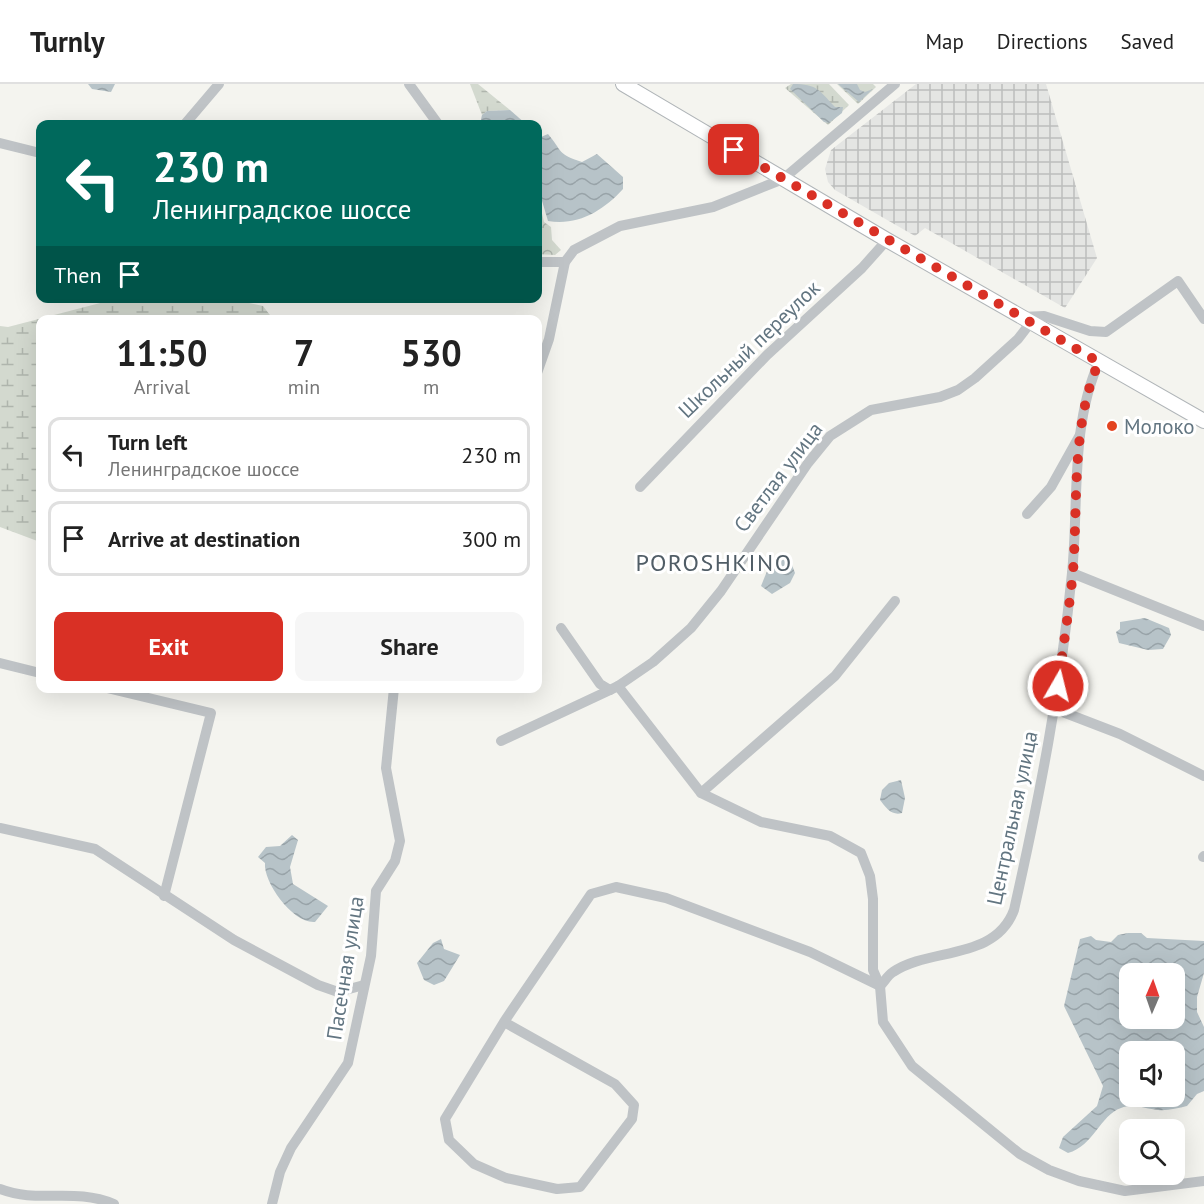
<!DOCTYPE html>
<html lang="en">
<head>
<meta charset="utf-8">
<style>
	:root { --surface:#fff; --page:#f6f6f6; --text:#222; --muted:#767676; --line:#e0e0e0; --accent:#d93025 }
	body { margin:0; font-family:"PT Sans",sans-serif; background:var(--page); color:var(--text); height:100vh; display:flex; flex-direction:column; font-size:22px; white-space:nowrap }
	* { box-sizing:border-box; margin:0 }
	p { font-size:20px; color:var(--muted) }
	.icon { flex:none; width:33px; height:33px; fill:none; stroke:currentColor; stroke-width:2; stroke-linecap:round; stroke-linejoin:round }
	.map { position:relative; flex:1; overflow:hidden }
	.drawer { position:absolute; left:36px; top:231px; width:506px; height:378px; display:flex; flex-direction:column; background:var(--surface); border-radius:12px; box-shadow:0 6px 24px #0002 }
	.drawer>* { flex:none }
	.guide { position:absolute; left:36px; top:36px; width:506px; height:183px; border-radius:12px; box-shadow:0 6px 24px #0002; background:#00695c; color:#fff; overflow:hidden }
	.needle { width:39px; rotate:2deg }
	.fabs { position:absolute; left:1119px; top:879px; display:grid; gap:12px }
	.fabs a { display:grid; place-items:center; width:66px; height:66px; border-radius:12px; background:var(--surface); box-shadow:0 6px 24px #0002; font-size:30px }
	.pin { position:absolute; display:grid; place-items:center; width:51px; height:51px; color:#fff; margin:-26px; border-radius:12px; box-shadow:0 3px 9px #0006 }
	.me { position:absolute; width:66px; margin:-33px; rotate:8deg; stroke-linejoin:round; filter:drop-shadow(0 0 4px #0008) }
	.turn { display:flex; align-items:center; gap:21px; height:126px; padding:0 18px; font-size:27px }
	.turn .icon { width:78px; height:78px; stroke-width:2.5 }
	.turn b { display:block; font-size:42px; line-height:51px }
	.then { display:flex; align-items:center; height:57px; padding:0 18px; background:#0003; gap:12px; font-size:22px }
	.eta { display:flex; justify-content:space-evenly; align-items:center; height:102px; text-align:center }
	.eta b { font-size:36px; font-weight:600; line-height:42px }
	.cta { display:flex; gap:12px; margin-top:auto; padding:12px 18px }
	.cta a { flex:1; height:69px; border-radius:12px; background:var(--accent); color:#fff; font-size:24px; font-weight:600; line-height:69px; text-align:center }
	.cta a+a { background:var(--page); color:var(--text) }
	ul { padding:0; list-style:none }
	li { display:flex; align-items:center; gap:18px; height:75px; margin:0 12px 9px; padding:0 6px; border:3px solid var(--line); border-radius:12px }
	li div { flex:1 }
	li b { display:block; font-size:22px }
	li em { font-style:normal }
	header { display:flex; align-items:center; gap:36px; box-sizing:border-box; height:84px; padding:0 30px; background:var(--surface); border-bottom:2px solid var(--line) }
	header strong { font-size:28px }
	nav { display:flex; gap:33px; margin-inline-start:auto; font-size:21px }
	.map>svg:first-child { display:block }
	.industrial { fill:url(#industrial-grid) }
	.forest { fill:url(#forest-crowns) }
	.wetland { fill:url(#wetland-marsh) }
	.water { fill:url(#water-waves); fill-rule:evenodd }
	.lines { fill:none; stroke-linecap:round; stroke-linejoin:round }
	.major-casing { stroke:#b0b5b8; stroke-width:16 }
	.minor { stroke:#bfc3c6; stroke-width:10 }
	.major { stroke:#fff; stroke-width:14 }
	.route { stroke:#d93025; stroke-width:10; stroke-dasharray:0 18 }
	.poi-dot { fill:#e34420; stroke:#fff; stroke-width:2 }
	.labels { text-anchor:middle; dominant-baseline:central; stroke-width:6; stroke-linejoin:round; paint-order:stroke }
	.street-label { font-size:21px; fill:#627581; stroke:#fff }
	.poi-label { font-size:21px; fill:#627581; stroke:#fff; text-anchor:start }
	.quarter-label { font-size:24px; letter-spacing:1.5px; fill:#505d66; stroke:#fff }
</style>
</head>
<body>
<header>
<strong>Turnly</strong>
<nav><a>Map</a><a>Directions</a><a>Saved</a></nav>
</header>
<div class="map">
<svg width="1204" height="1120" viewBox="0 0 1204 1120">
	<defs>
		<pattern id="industrial-grid" width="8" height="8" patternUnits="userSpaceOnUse" patternTransform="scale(1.5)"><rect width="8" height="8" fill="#e4e5e3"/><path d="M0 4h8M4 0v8" fill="none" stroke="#bcbebd"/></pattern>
		<pattern id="forest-crowns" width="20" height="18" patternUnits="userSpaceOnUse" patternTransform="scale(1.5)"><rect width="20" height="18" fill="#d3d9cf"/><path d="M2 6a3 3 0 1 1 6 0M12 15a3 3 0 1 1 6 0" fill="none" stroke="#afb5ad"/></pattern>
		<pattern id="wetland-marsh" width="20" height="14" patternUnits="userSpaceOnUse" patternTransform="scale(1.5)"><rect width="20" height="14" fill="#d3d9cf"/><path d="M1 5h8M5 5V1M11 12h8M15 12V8" fill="none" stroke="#afb5ad"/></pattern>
		<pattern id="water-waves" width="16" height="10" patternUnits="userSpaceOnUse" patternTransform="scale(1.5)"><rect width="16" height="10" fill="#b7c3c8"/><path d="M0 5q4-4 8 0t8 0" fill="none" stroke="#98a3a8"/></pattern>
	</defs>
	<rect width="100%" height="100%" fill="#f4f4ef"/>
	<!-- industrial -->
	<polygon class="industrial" points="916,0 1046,0 1097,174 1065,224 925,144 915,152 835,106 828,98 825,85 831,66"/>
	<!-- forest -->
	<polygon class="forest" points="537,108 544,138 551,143 552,156 561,166 555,171 537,170"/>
	<!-- wetland -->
	<g class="wetland">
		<polygon points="470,0 478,0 510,26 487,27 482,31"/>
		<polygon points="791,0 829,0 849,21 828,41 785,4"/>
		<polygon points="837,0 873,0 876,3 858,20"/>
		<polygon points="231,215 263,222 273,235 40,236 40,458 0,443 0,242 8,243 104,218"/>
	</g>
	<!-- water -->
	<g class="water">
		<polygon points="88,0 115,0 111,8 92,5"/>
		<path d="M 793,0 C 817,0 819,6 835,23 L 843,23 L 842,29 L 829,39 L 824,38 L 790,5 Z"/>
		<polygon points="838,0 857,0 860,6 865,8 873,5 859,18"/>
		<polygon points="510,26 526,40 480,40 482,31 487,27"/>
		<path d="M 548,50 C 563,68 557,70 582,78 L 597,70 L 623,93 L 623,105 C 603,127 578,142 548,137 L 537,100 L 537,51 L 541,53 Z"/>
		<polygon points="781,473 792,481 795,489 790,499 772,510 761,502 772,475"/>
		<polygon points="1145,534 1169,544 1171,551 1163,565 1148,566 1119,559 1116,548 1120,545 1120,538"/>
		<path d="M 901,696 L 905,714 L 902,729 C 892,732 886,724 880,716 L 882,706 L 889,699 Z"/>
		<path d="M 292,751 L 298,756 L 290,783 L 293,800 L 328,822 L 315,838 C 293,840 263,798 265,779 L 258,773 L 266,763 L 280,762 Z"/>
		<path d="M 1128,849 L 1141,849 L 1147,854 L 1204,857 L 1204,889 L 1197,913 L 1197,928 L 1204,943 L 1204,1007 L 1197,1010 L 1187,1022 C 1178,1024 1167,1027 1158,1026 C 1146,1025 1133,1019 1121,1024 C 1100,1031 1094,1062 1068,1069 L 1059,1064 L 1063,1053 L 1097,1022 L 1103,1002 L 1064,922 L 1080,855 L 1091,852 L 1096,856 L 1111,858 L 1118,851 ZM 1130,890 L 1174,890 L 1174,934 L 1130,934 ZM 1130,968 L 1174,968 L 1174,1012 L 1130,1012 Z"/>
		<polygon points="441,855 444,865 460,871 444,897 434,901 424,896 417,879 433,859"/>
	</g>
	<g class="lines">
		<defs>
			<polyline id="major" points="623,0 887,156 1204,337"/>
		</defs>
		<!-- major casing -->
		<use href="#major" class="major-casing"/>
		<!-- minor -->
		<g class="minor">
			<polyline points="409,0 438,40"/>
			<polyline points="185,40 219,0"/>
			<polyline points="0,59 40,69"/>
			<polyline points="537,178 565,178"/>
			<polyline points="1022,233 1044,232 1090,247 1106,248 1178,197 1204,235"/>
			<polyline points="537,289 549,255 565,178 574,166 620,142 713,123 783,95 895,0"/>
			<polyline points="640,403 767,271 862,184 887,156"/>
			<polyline points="1027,430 1051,403 1080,351"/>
			<polyline points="1072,489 1204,542"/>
			<polyline points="561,544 600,600 610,606 618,602 701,709 761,738 830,752 861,769 870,792 873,815 873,886 880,902 883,938 912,982 1020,1070 1049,1086 1079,1097 1125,1107 1204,1097"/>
			<polyline points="0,579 40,589"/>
			<polyline points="618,602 653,578 691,544 721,507 808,379 830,352 871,326 940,313 958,306 975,294 1018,255 1031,238"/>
			<polyline points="107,604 211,629 164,812"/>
			<polyline points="1055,625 1120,650 1204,692"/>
			<polyline points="501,657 610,606"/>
			<polyline points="701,709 835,592 895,517"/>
			<polyline points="0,744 95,765 234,856 318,901 338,908 364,901"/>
			<polyline points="1203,773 1204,772"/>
			<path d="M 880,902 C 884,898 888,891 893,888 C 930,863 995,877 1014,826 C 1039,715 1061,603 1072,489 C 1079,421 1070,342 1099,278"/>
			<polyline points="504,938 615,1000 634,1021 632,1035 580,1103 557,1105 506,1094 474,1080 449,1056 445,1035 504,938 512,926 591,810 616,803 666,814 810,868 880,902"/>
			<path d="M 0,1105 C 38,1120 73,1103 114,1120"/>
			<polyline points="272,1120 280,1088 291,1064 348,979 371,872 376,807 395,777 400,757 386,684 394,604"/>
		</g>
		<!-- major -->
		<use href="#major" class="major"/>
	</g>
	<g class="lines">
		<!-- route -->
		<path class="route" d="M 734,66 L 1099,278 C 1071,339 1078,422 1073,488 C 1069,526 1063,564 1058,602"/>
	</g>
	<!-- markers -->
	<circle class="poi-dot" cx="1112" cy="342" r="6"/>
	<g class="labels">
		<!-- street labels -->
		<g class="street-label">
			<text transform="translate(749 265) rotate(-44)">Школьный переулок</text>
			<text transform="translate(778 393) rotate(-53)">Светлая улица</text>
			<text transform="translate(1012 734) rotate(-78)">Центральная улица</text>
			<text transform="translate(345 884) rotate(-81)">Пасечная улица</text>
		</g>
		<!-- poi labels -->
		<g class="poi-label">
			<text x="1124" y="342">Молоко</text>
		</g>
		<!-- quarter labels -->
		<g class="quarter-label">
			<text x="714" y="478">POROSHKINO</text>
		</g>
	</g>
</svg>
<div class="fabs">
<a><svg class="needle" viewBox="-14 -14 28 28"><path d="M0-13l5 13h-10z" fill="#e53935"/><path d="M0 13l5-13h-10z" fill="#767676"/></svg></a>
<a><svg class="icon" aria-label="sound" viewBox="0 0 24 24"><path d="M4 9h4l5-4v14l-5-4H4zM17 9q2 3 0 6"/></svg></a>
<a><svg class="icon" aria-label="search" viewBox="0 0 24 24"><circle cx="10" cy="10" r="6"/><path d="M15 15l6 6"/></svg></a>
</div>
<div class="pin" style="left:734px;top:66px;background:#d93025"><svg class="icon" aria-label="arrive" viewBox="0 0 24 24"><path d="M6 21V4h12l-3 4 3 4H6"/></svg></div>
<svg class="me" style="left:1058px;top:602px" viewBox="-20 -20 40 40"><circle r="17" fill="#d93025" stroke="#fff" stroke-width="3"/><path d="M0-11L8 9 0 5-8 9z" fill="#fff"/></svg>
<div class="guide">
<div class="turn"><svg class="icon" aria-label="left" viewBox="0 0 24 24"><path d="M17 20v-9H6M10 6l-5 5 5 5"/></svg><div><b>230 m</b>Ленинградское шоссе</div></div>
<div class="then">Then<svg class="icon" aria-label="arrive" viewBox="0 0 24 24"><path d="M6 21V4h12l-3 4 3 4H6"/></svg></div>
</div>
<section class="drawer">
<div class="eta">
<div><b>11:50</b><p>Arrival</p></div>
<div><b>7</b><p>min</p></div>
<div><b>530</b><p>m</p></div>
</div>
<ul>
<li><svg class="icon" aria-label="left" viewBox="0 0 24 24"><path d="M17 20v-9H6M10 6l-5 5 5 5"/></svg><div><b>Turn left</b><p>Ленинградское шоссе</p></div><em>230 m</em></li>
<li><svg class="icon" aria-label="arrive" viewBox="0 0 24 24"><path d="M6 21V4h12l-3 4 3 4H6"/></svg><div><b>Arrive at destination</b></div><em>300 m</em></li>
</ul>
<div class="cta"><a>Exit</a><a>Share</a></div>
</section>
</div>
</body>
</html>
